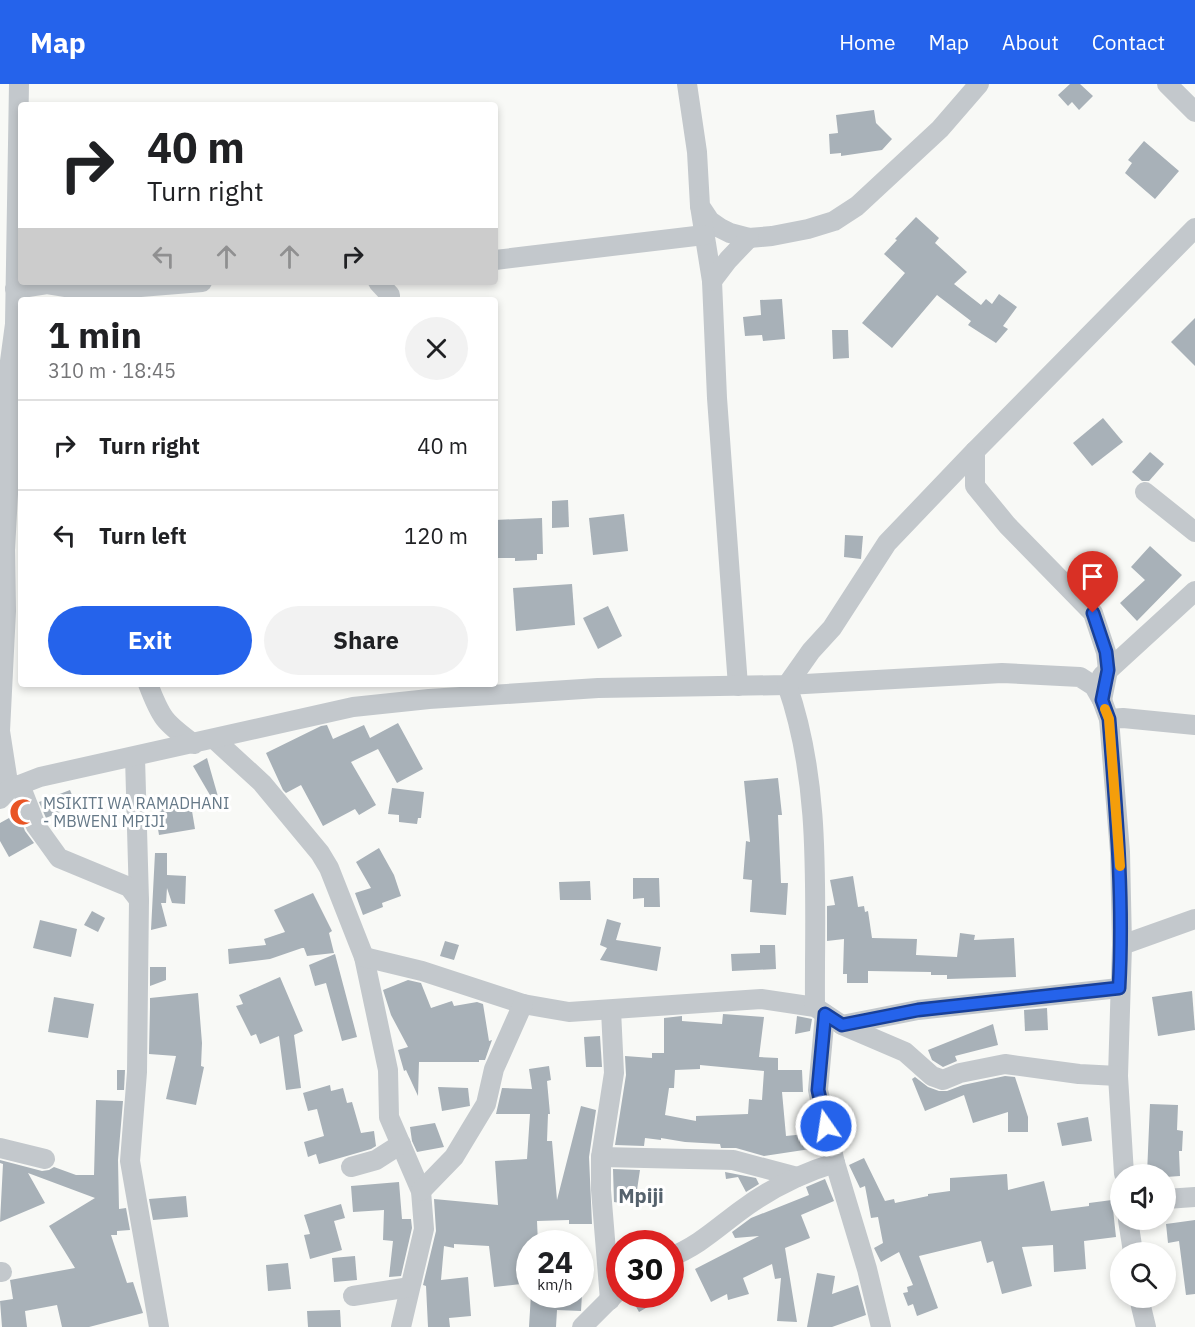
<!DOCTYPE html>
<html lang="en">
<head>
<meta charset="utf-8">
<style>
	:root { --surface:#fff; --page:#f2f2f2; --text:#202124; --muted:#757577; --line:#e0e0e0; --accent:#2563eb }
	body { margin:0; font-family:"IBM Plex Sans",sans-serif; background:var(--page); color:var(--text); height:100vh; display:flex; flex-direction:column; font-size:22px; white-space:nowrap }
	* { box-sizing:border-box; margin:0 }
	p { font-size:20px; color:var(--muted) }
	.icon { flex:none; width:33px; height:33px; fill:none; stroke:currentColor; stroke-width:2; stroke-linecap:round; stroke-linejoin:round }
	.map { position:relative; flex:1; overflow:hidden }
	.side { position:absolute; left:18px; top:213px; width:480px; height:390px; display:flex; flex-direction:column; background:var(--surface); border-radius:6px; box-shadow:0 3px 9px #0003 }
	.side>* { flex:none }
	.top-card { position:absolute; left:18px; top:18px; width:480px; height:183px; border-radius:6px; box-shadow:0 3px 9px #0003; background:#fff; color:var(--text); overflow:hidden }
	.controls { position:absolute; left:1110px; top:1080px; display:grid; gap:12px }
	.controls a { display:grid; place-items:center; width:66px; height:66px; border-radius:50%; background:var(--surface); box-shadow:0 3px 9px #0003; font-size:30px }
	.speed { position:absolute; left:516px; top:1146px; display:flex; gap:12px; font-size:30px; font-weight:700; text-align:center }
	.speed>* { display:grid; place-content:center; width:78px; height:78px; border-radius:50%; background:var(--surface); box-shadow:0 3px 9px #0003; line-height:1 }
	.speed small { font-size:15px; font-weight:400 }
	.speed .limit { border:9px solid #d22; background:#fff; color:#111 }
	.pin { position:absolute; display:grid; place-items:center; width:51px; height:51px; color:#fff; margin:-62px -26px; border-radius:50% 50% 50% 0; rotate:-45deg; box-shadow:0 0 6px #0007 }
	.pin .icon { rotate:45deg }
	.me { position:absolute; width:66px; margin:-33px; rotate:347deg; stroke-linejoin:round; filter:drop-shadow(0 0 4px #0008) }
	.turn { display:flex; align-items:center; gap:21px; height:126px; padding:0 30px; font-size:27px }
	.turn .icon { width:78px; height:78px; stroke-width:2.5 }
	.turn b { display:block; font-size:42px; line-height:51px }
	.lanes { display:flex; align-items:center; height:57px; padding:0 30px; background:#0003; justify-content:center; gap:30px; direction:ltr }
	.lanes .off { opacity:.35 }
	.round { display:grid; place-items:center; flex:none; width:63px; height:63px; border-radius:32px; background:var(--page) }
	.headline { display:flex; align-items:center; justify-content:space-between; height:102px; padding:0 30px }
	h1 { font-size:36px; font-weight:700; line-height:45px }
	.cta { display:flex; gap:12px; margin-top:auto; padding:12px 30px }
	.cta a { flex:1; height:69px; border-radius:36px; background:var(--accent); color:#fff; font-size:24px; font-weight:700; line-height:69px; text-align:center }
	.cta a+a { background:var(--page); color:var(--text) }
	ul { padding:0; list-style:none }
	li { display:flex; align-items:center; gap:18px; height:90px; padding:0 30px; border-top:2px solid var(--line) }
	li div { flex:1 }
	li b { display:block; font-size:22px }
	li em { font-style:normal }
	header { display:flex; align-items:center; gap:36px; box-sizing:border-box; height:84px; padding:0 30px; background:var(--accent); color:#fff }
	header strong { font-size:28px }
	nav { display:flex; gap:33px; margin-inline-start:auto; font-size:21px }
	.map>svg:first-child { display:block }
	.building { fill:#a8b1b8; fill-rule:evenodd }
	.lines { fill:none; stroke-linecap:round; stroke-linejoin:round }
	.minor { stroke:#c3c8cc; stroke-width:20 }
	.route-casing { stroke:#184099; stroke-width:15 }
	.route { stroke:#2563eb; stroke-width:10 }
	.slow { stroke:#f59e0b; stroke-width:10 }
	.labels { text-anchor:middle; dominant-baseline:central; stroke-width:6; stroke-linejoin:round; paint-order:stroke }
	.poi-label { font-size:16px; fill:#667988; stroke:#fff; text-anchor:start }
	.quarter-label { font-size:20px; font-weight:bold; fill:#55626d; stroke:#fff }
</style>
</head>
<body>
<header>
<strong>Map</strong>
<nav><a>Home</a><a>Map</a><a>About</a><a>Contact</a></nav>
</header>
<div class="map">
<svg width="1195" height="1243" viewBox="0 0 1195 1243">
	<rect width="100%" height="100%" fill="#f8f9f6"/>
	<!-- building -->
	<g class="building">
		<polygon points="1070,0 1080,0 1093,12 1079,26 1072,18 1068,22 1058,11"/>
		<polygon points="874,26 876,39 892,55 882,66 841,72 841,69 830,70 829,50 838,49 836,31"/>
		<polygon points="1144,57 1179,87 1155,115 1125,89 1132,79 1128,76"/>
		<polygon points="916,133 939,154 935,159 967,188 954,200 981,221 986,215 992,220 999,210 1017,223 1003,242 1008,245 996,259 968,241 971,237 937,211 892,264 862,239 905,189 884,170 897,156 895,155"/>
		<polygon points="782,215 785,255 763,257 762,251 745,252 743,233 761,231 760,216"/>
		<polygon points="1195,234 1195,282 1171,258"/>
		<polygon points="832,246 848,246 849,274 833,275"/>
		<polygon points="1103,334 1123,358 1092,382 1073,359"/>
		<polygon points="1150,368 1164,380 1149,397 1142,397 1132,388"/>
		<polygon points="568,416 569,443 552,444 552,417"/>
		<polygon points="624,430 628,467 593,471 589,434"/>
		<polygon points="542,434 543,470 537,470 537,476 515,477 515,474 495,474 495,436"/>
		<polygon points="845,451 863,452 861,475 844,473"/>
		<polygon points="1150,462 1182,491 1137,537 1120,519 1145,496 1131,483"/>
		<polygon points="572,500 575,541 516,547 513,504"/>
		<polygon points="608,522 622,552 598,565 583,534"/>
		<polygon points="398,639 423,685 397,699 378,665 351,678 376,721 359,731 355,725 323,742 301,701 286,709 283,706 266,669 321,642 327,641 333,655 364,641 370,654"/>
		<polygon points="207,674 219,716 214,718 193,682"/>
		<polygon points="778,694 782,731 778,731 781,799 788,799 786,831 750,828 752,796 743,795 746,757 750,758 744,697"/>
		<polygon points="392,704 424,708 421,734 418,734 417,740 399,738 399,731 388,730"/>
		<polygon points="70,706 76,721 46,734 39,718"/>
		<polygon points="190,715 195,745 159,751 154,721"/>
		<polygon points="18,729 25,747 34,759 9,773 0,757 0,739"/>
		<polygon points="379,764 394,791 401,812 382,819 383,823 363,831 355,809 371,804 356,778"/>
		<polygon points="155,769 167,769 167,791 186,792 185,820 172,819 167,804 166,819 161,819 167,842 151,846"/>
		<polygon points="853,792 858,823 864,822 865,828 868,827 872,854 917,855 916,871 957,873 960,849 975,851 974,856 1014,854 1016,893 947,895 947,891 931,891 931,888 868,887 868,899 847,899 847,890 843,890 844,855 827,857 827,822 835,821 830,796"/>
		<polygon points="633,794 659,794 660,823 644,823 644,814 633,815"/>
		<polygon points="590,797 591,816 560,816 559,798"/>
		<polygon points="313,809 332,847 329,849 334,869 307,872 304,864 302,864 270,875 229,880 228,865 266,861 264,855 285,848 274,826"/>
		<polygon points="92,827 105,834 98,848 84,841"/>
		<polygon points="607,835 621,839 616,856 661,863 657,887 600,876 607,864 600,861"/>
		<polygon points="40,836 77,845 71,873 33,864"/>
		<polygon points="445,857 459,861 454,876 440,872"/>
		<polygon points="760,861 775,861 776,885 732,887 731,870 760,869"/>
		<polygon points="335,870 357,953 342,957 326,899 315,902 309,881"/>
		<polygon points="150,883 166,883 166,896 150,902"/>
		<polygon points="280,893 303,947 294,951 301,1004 286,1006 279,952 260,960 256,950 251,952 236,922 243,920 239,911"/>
		<polygon points="408,896 421,899 431,924 452,917 454,922 477,918 483,920 489,957 492,956 485,976 479,976 479,978 419,978 418,1012 406,986 404,987 398,966 408,963 391,931 383,906"/>
		<polygon points="1192,907 1195,946 1158,952 1152,913"/>
		<polygon points="198,909 202,959 201,982 204,983 196,1021 166,1015 176,972 149,970 150,923 150,914"/>
		<polygon points="54,913 94,920 88,954 48,948"/>
		<polygon points="1047,924 1048,946 1025,947 1024,926"/>
		<path d="M 723,930 L 764,933 L 759,973 L 778,974 L 778,986 L 802,986 L 803,1008 L 782,1008 L 786,1052 L 815,1049 L 817,1064 L 764,1072 L 736,1064 L 721,1064 L 720,1060 L 685,1058 L 661,1054 L 661,1056 L 645,1054 L 644,1062 L 615,1061 L 626,991 L 625,972 L 652,974 L 652,969 L 664,969 L 664,934 L 682,932 L 682,937 L 722,940 ZM 700,981 L 764,987 L 762,1016 L 749,1015 L 748,1030 L 696,1032 L 696,1037 L 665,1031 L 669,1004 L 674,1004 L 675,986 L 700,985 Z"/>
		<polygon points="797,932 812,935 810,947 795,950"/>
		<polygon points="993,940 998,961 955,972 957,977 943,983 932,976 928,966"/>
		<polygon points="600,952 602,983 586,983 584,953"/>
		<polygon points="549,982 551,996 547,997 550,1030 548,1030 547,1057 552,1057 557,1116 581,1022 596,1026 589,1073 592,1140 569,1140 569,1136 537,1137 538,1160 530,1160 530,1199 494,1203 489,1162 454,1160 454,1164 444,1162 441,1196 468,1193 471,1232 449,1234 450,1243 428,1243 426,1202 423,1201 436,1147 434,1115 498,1121 495,1077 527,1075 530,1030 496,1030 502,1004 532,1005 529,985"/>
		<polygon points="117,986 125,986 124,1006 117,1006"/>
		<polygon points="1005,992 1015,993 1028,1033 1028,1048 1008,1048 1008,1028 973,1039 964,1011 925,1027 912,995 915,993 928,1003 939,1007 947,1007 963,1001"/>
		<polygon points="330,1001 331,1007 343,1004 347,1019 352,1018 361,1049 374,1047 376,1062 371,1065 319,1080 316,1070 308,1073 304,1058 324,1052 317,1025 308,1027 303,1009"/>
		<polygon points="438,1003 468,1004 470,1022 442,1027"/>
		<polygon points="96,1016 123,1017 118,1076 119,1125 126,1124 130,1146 117,1147 117,1151 111,1151 127,1199 133,1198 143,1229 89,1243 62,1243 57,1221 25,1227 27,1243 2,1243 0,1217 13,1215 10,1196 75,1184 49,1142 95,1114 28,1089 45,1119 0,1138 3,1080 0,1079 0,1076 42,1087 49,1086 54,1083 76,1091 94,1091"/>
		<polygon points="1150,1020 1178,1021 1177,1046 1183,1047 1182,1067 1179,1067 1180,1092 1166,1093 1166,1090 1147,1090"/>
		<polygon points="1088,1033 1092,1057 1062,1062 1057,1039"/>
		<polygon points="435,1039 444,1063 417,1068 412,1057 410,1043"/>
		<polygon points="864,1074 885,1117 894,1115 895,1119 928,1112 928,1110 950,1107 950,1094 1007,1090 1008,1106 1044,1097 1051,1127 1089,1122 1089,1119 1112,1116 1116,1153 1084,1157 1086,1185 1054,1188 1053,1161 1022,1163 1032,1202 1002,1210 993,1177 987,1179 981,1157 919,1172 938,1224 917,1232 913,1220 908,1222 903,1209 908,1208 907,1203 913,1201 899,1168 881,1178 874,1164 883,1159 878,1133 871,1134 865,1102 860,1104 849,1081"/>
		<polygon points="613,1085 640,1086 637,1106 629,1105 626,1120 614,1118"/>
		<polygon points="725,1088 756,1094 759,1100 746,1108 738,1093 726,1095"/>
		<polygon points="825,1095 834,1117 801,1131 810,1154 785,1164 797,1238 777,1237 781,1194 775,1195 772,1180 743,1194 749,1210 728,1216 727,1210 711,1218 695,1185 759,1152 735,1154 732,1148 751,1134 809,1111 806,1103"/>
		<polygon points="399,1098 402,1135 411,1135 412,1144 401,1192 389,1193 393,1157 383,1156 384,1126 353,1128 351,1102"/>
		<polygon points="186,1112 188,1133 153,1136 149,1115"/>
		<polygon points="341,1120 345,1134 334,1137 342,1166 310,1175 304,1151 310,1150 304,1131"/>
		<polygon points="1195,1136 1195,1210 1186,1211 1179,1157 1168,1159 1166,1140"/>
		<polygon points="355,1172 357,1196 334,1198 332,1174"/>
		<polygon points="288,1179 291,1205 268,1207 266,1181"/>
		<polygon points="817,1189 835,1192 832,1210 858,1201 866,1231 832,1243 807,1243"/>
		<polygon points="531,1210 582,1210 581,1227 557,1226 556,1243 529,1243"/>
		<polygon points="629,1210 670,1210 639,1228"/>
		<polygon points="340,1226 341,1243 308,1243 307,1227"/>
	</g>
	<g class="lines">
		<!-- minor -->
		<g class="minor">
			<polyline points="687,0 697,68 700,122 710,137 720,144 730,149 749,154 772,152 808,145 834,137 857,122 940,45 979,0"/>
			<polyline points="1167,0 1195,28"/>
			<polyline points="700,122 712,197 717,314 738,602"/>
			<polyline points="495,176 704,151"/>
			<polyline points="712,197 728,176 749,154"/>
			<polyline points="378,198 390,211 390,216"/>
			<polyline points="15,205 47,200 91,207 202,198"/>
			<polyline points="1145,408 1195,448"/>
			<polyline points="1102,592 1195,507"/>
			<path d="M 148,600 C 161,634 164,638 194,660"/>
			<polyline points="1102,616 1108,586 1106,568 1093,529 1007,441 975,402 975,367 1195,144"/>
			<polyline points="1109,635 1123,634 1195,641"/>
			<polyline points="214,655 262,699 320,769 329,784 364,873 388,986 389,1033 421,1107 424,1145 401,1243"/>
			<polyline points="135,673 139,816 137,988 130,1077 159,1243"/>
			<polyline points="20,701 36,742 59,774 129,803 139,816"/>
			<polyline points="9,705 0,647 6,527 5,466 10,373 10,277 15,240 19,0"/>
			<polyline points="0,715 9,705 40,693 353,623 429,615 598,604 787,601 1002,589 1080,593 1094,602 1102,616 1109,635 1120,768 1122,861 1118,992 1124,1090"/>
			<polyline points="1122,861 1195,835"/>
			<polyline points="364,873 422,887 523,920 569,928 761,915 815,923 842,941 905,968 932,992 943,996 960,989 1005,980 1079,990 1118,992"/>
			<path d="M 815,923 C 814,816 823,703 787,601 L 811,567 L 832,544 L 887,459 L 975,367"/>
			<polyline points="825,930 818,1006 835,1079 867,1185 881,1243"/>
			<polyline points="842,941 918,926 1119,904"/>
			<polyline points="0,1064 45,1075"/>
			<polyline points="601,1073 733,1076 797,1093"/>
			<polyline points="351,1083 376,1076 401,1060"/>
			<polyline points="421,1107 454,1073 486,1020 494,985 523,920"/>
			<polyline points="1166,1115 1195,1113"/>
			<polyline points="1128,1136 1133,1168"/>
			<path d="M 670,1173 C 697,1163 717,1144 740,1127 C 768,1106 802,1089 835,1079"/>
			<polyline points="0,1188 2,1188"/>
			<polyline points="353,1212 410,1203"/>
			<polyline points="1139,1214 1146,1243"/>
			<polyline points="610,1216 601,1106 601,1073 614,989 611,926"/>
			<polyline points="582,1243 618,1207"/>
		</g>
	</g>
	<g class="lines">
		<defs>
			<path id="route" d="M 826,1042 L 818,1006 L 825,930 L 842,941 L 918,926 L 1119,904 C 1124,814 1116,725 1109,635 L 1102,616 L 1108,586 L 1106,568 L 1093,529"/>
		</defs>
		<!-- route casing -->
		<use href="#route" class="route-casing"/>
		<!-- route -->
		<use href="#route" class="route"/>
		<!-- slow -->
		<polyline class="slow" points="1105,625 1109,635 1120,782"/>
	</g>
	<!-- icons -->
	<defs>
		<symbol id="mosque-bare" viewBox="-9 -9 18 18"><path d="M3.5-4.9A6 6 0 1 0 3.5 4.9A5 5 0 1 1 3.5-4.9Z" fill="#e95525" stroke="#fff" stroke-width="2.5" paint-order="stroke"/></symbol>
	</defs>
	<g fill-rule="evenodd">
		<use href="#mosque-bare" x="4" y="709" width="38" height="38"/>
	</g>
	<g class="labels">
		<!-- poi labels -->
		<g class="poi-label">
			<text x="43" y="719">MSIKITI WA RAMADHANI<tspan x="43" dy="18">- MBWENI MPIJI</tspan></text>
		</g>
		<!-- quarter labels -->
		<g class="quarter-label">
			<text x="641" y="1111">Mpiji</text>
		</g>
	</g>
</svg>
<div class="controls">
<a><svg class="icon" aria-label="sound" viewBox="0 0 24 24"><path d="M4 9h4l5-4v14l-5-4H4zM17 9q2 3 0 6"/></svg></a>
<a><svg class="icon" aria-label="search" viewBox="0 0 24 24"><circle cx="10" cy="10" r="6"/><path d="M15 15l6 6"/></svg></a>
</div>
<div class="speed"><div>24<small>km/h</small></div><div class="limit">30</div></div>
<div class="pin" style="left:1093px;top:529px;background:#d93025"><svg class="icon" aria-label="arrive" viewBox="0 0 24 24"><path d="M6 21V4h12l-3 4 3 4H6"/></svg></div>
<svg class="me" style="left:826px;top:1042px" viewBox="-20 -20 40 40"><circle r="17" fill="#2563eb" stroke="#fff" stroke-width="3"/><path d="M0-11L8 9 0 5-8 9z" fill="#fff"/></svg>
<div class="top-card">
<div class="turn"><svg class="icon" aria-label="right" viewBox="0 0 24 24"><path d="M7 20v-9h11M14 6l5 5-5 5"/></svg><div><b>40 m</b>Turn right</div></div>
<div class="lanes"><svg class="icon off" aria-label="left" viewBox="0 0 24 24"><path d="M17 20v-9H6M10 6l-5 5 5 5"/></svg><svg class="icon off" aria-label="ahead" viewBox="0 0 24 24"><path d="M12 20V5M6 11l6-6 6 6"/></svg><svg class="icon off" aria-label="ahead" viewBox="0 0 24 24"><path d="M12 20V5M6 11l6-6 6 6"/></svg><svg class="icon" aria-label="right" viewBox="0 0 24 24"><path d="M7 20v-9h11M14 6l5 5-5 5"/></svg></div>
</div>
<section class="side">
<div class="headline"><div><h1>1 min</h1><p>310 m · 18:45</p></div><a class="round"><svg class="icon" aria-label="close" viewBox="0 0 24 24"><path d="M6 6l12 12M18 6L6 18"/></svg></a></div>
<ul>
<li><svg class="icon" aria-label="right" viewBox="0 0 24 24"><path d="M7 20v-9h11M14 6l5 5-5 5"/></svg><div><b>Turn right</b></div><em>40 m</em></li>
<li><svg class="icon" aria-label="left" viewBox="0 0 24 24"><path d="M17 20v-9H6M10 6l-5 5 5 5"/></svg><div><b>Turn left</b></div><em>120 m</em></li>
</ul>
<div class="cta"><a>Exit</a><a>Share</a></div>
</section>
</div>
</body>
</html>
